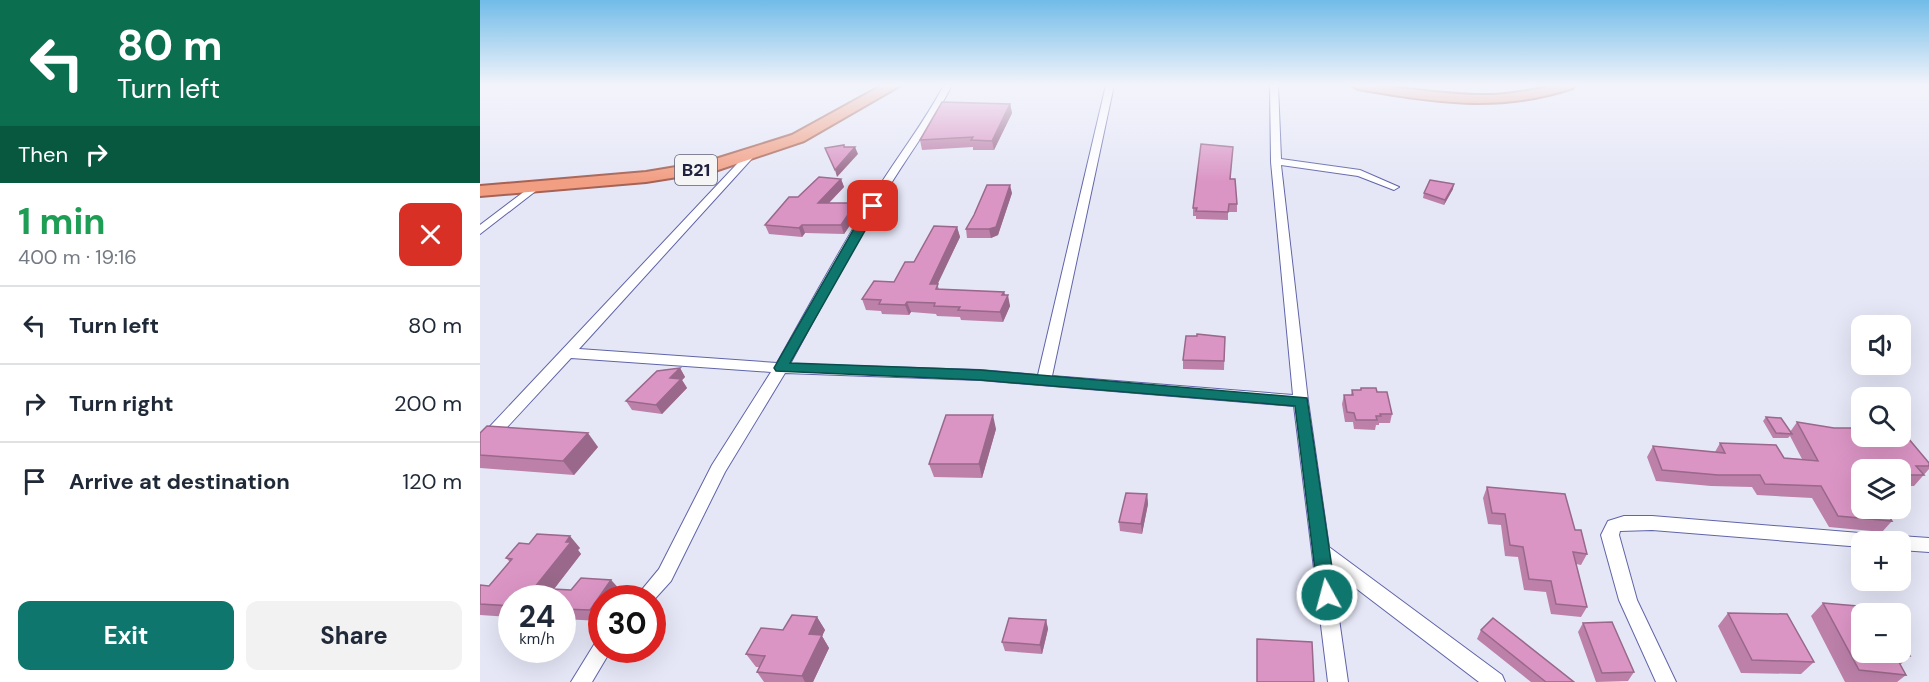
<!DOCTYPE html>
<html lang="en">
<head>
<meta charset="utf-8">
<style>
	:root { --surface:#fff; --page:#f2f2f3; --text:#1f2937; --muted:#747a83; --line:#e0e1e3; --accent:#0f766e }
	body { margin:0; font-family:"DM Sans",sans-serif; background:var(--page); color:var(--text); height:100vh; display:flex; flex-direction:column; font-size:22px; white-space:nowrap }
	* { box-sizing:border-box; margin:0 }
	p { font-size:20px; color:var(--muted) }
	.icon { flex:none; width:33px; height:33px; fill:none; stroke:currentColor; stroke-width:2; stroke-linecap:round; stroke-linejoin:round }
	.map { position:relative; flex:1; overflow:hidden }
	.drawer { display:flex; flex-direction:column; background:var(--surface); width:480px }
	.drawer>* { flex:none }
	.guide { background:#0b6e4f; color:#fff; overflow:hidden }
	.tools { position:absolute; left:1371px; top:315px; display:grid; gap:12px }
	.tools a { display:grid; place-items:center; width:60px; height:60px; border-radius:12px; background:var(--surface); box-shadow:0 6px 24px #0002; font-size:30px }
	.speed { position:absolute; left:18px; top:585px; display:flex; gap:12px; font-size:30px; font-weight:700; text-align:center }
	.speed>* { display:grid; place-content:center; width:78px; height:78px; border-radius:50%; background:var(--surface); box-shadow:0 6px 24px #0002; line-height:1 }
	.speed small { font-size:15px; font-weight:400 }
	.speed .limit { border:9px solid #d22; background:#fff; color:#111 }
	.pin { position:absolute; display:grid; place-items:center; width:51px; height:51px; color:#fff; margin:-26px; border-radius:12px; box-shadow:0 3px 9px #0006 }
	.me { position:absolute; width:66px; margin:-33px; rotate:353deg; stroke-linejoin:round; filter:drop-shadow(0 0 4px #0008) }
	.turn { display:flex; align-items:center; gap:21px; height:126px; padding:0 18px; font-size:27px }
	.turn .icon { width:78px; height:78px; stroke-width:2.5 }
	.turn b { display:block; font-size:42px; line-height:51px }
	.then { display:flex; align-items:center; height:57px; padding:0 18px; background:#0003; gap:12px; font-size:22px }
	.round { display:grid; place-items:center; flex:none; width:63px; height:63px; border-radius:12px; background:var(--page) }
	.overview { display:flex; align-items:center; justify-content:space-between; height:102px; padding:0 18px }
	h1 { font-size:36px; font-weight:700; line-height:45px; color:#1e9e55 }
	.cta { display:flex; gap:12px; margin-top:auto; padding:12px 18px }
	.cta a { flex:1; height:69px; border-radius:12px; background:var(--accent); color:#fff; font-size:24px; font-weight:700; line-height:69px; text-align:center }
	.cta a+a { background:var(--page); color:var(--text) }
	ul { padding:0; list-style:none }
	li { display:flex; align-items:center; gap:18px; height:78px; padding:0 18px; border-top:2px solid var(--line) }
	li div { flex:1 }
	li b { display:block; font-size:22px }
	li em { font-style:normal }
	main { display:flex; flex:1; min-height:0 }
	.map>svg:first-child { display:block }
	.lines { fill:none; stroke-linecap:round; stroke-linejoin:round }
	.minor-casing { stroke:#6064a8; stroke-width:2 }
	.trunk-casing { stroke:#a66355; stroke-width:4 }
	.minor { fill:#fff; fill-rule:evenodd }
	.trunk { fill:#f29e82; fill-rule:evenodd }
	.wall { fill:#bc80a9 }
	.shaded-wall { fill:#99688a }
	.building { fill:#db95c5; stroke:#99688a; stroke-width:1.5 }
	.route { fill:#0f766e; stroke:#0a4d48; stroke-width:1.5 }
	.labels { text-anchor:middle; dominant-baseline:central; stroke-width:5; stroke-linejoin:round; paint-order:stroke }
	.shield { fill:#f5f5f5; stroke:#5f6174; stroke-width:1.5 }
	.shield-label { font-size:18px; font-weight:bold; fill:#1f213d }
</style>
</head>
<body>
<main>
<section class="drawer">
<div class="guide">
<div class="turn"><svg class="icon" aria-label="left" viewBox="0 0 24 24"><path d="M17 20v-9H6M10 6l-5 5 5 5"/></svg><div><b>80 m</b>Turn left</div></div>
<div class="then">Then<svg class="icon" aria-label="right" viewBox="0 0 24 24"><path d="M7 20v-9h11M14 6l5 5-5 5"/></svg></div>
</div>
<div class="overview"><div><h1>1 min</h1><p>400 m · 19:16</p></div><a class="round" style="background:#d93025;color:#fff"><svg class="icon" aria-label="close" viewBox="0 0 24 24"><path d="M6 6l12 12M18 6L6 18"/></svg></a></div>
<ul>
<li><svg class="icon" aria-label="left" viewBox="0 0 24 24"><path d="M17 20v-9H6M10 6l-5 5 5 5"/></svg><div><b>Turn left</b></div><em>80 m</em></li>
<li><svg class="icon" aria-label="right" viewBox="0 0 24 24"><path d="M7 20v-9h11M14 6l5 5-5 5"/></svg><div><b>Turn right</b></div><em>200 m</em></li>
<li><svg class="icon" aria-label="arrive" viewBox="0 0 24 24"><path d="M6 21V4h12l-3 4 3 4H6"/></svg><div><b>Arrive at destination</b></div><em>120 m</em></li>
</ul>
<div class="cta"><a>Exit</a><a>Share</a></div>
</section>
<div class="map">
<svg width="1449" height="682" viewBox="0 0 1449 682">
	<rect width="100%" height="100%" fill="#e5e7f7"/>
	<g class="lines">
		<defs>
			<g id="minor">
				<path d="M 464,85 L 472,85 C 453,123 426,158 404,195 C 371,250 341,307 310,364 L 500,370 L 558,375 L 626,85 L 634,85 L 572,376 L 813,395 L 791,162 L 790,85 L 798,85 L 801,159 L 880,170 L 919,187 L 914,190 L 878,176 L 801,165 L 828,401 L 849,547 L 1022,675 L 1025,682 L 999,682 L 852,570 L 868,682 L 848,682 L 814,406 L 500,380 L 305,373 L 245,472 L 191,581 L 172,602 L 172,598 L 155,598 L 179,569 L 232,465 L 291,372 L 91,358 L 5,451 L 0,453 L 0,437 L 271,149 L 274,148 L 279,151 L 277,153 L 99,349 L 297,363 C 329,306 360,248 395,193 C 417,157 444,123 464,85 Z"/>
				<polygon points="53,185 58,188 57,190 0,234 0,225"/>
				<polygon points="1144,516 1172,516 1404,535 1410,537 1412,541 1414,538 1420,536 1449,538 1449,552 1420,550 1420,542 1382,542 1382,547 1172,530 1140,531 1139,535 1157,600 1196,682 1176,682 1139,600 1121,535 1128,521"/>
				<polygon points="122,640 122,650 131,650 112,682 91,682 115,643"/>
			</g>
			<g id="trunk">
				<polygon points="403,85 421,85 324,141 235,171 166,182 0,196 0,186 166,172 226,162 312,135"/>
				<path d="M 871,85 C 917,85 962,96 1009,95 C 1038,95 1066,85 1095,85 L 1093,88 C 1018,113 954,102 878,89 Z"/>
			</g>
		</defs>
		<!-- minor casing -->
		<use href="#minor" class="minor-casing"/>
		<!-- trunk casing -->
		<use href="#trunk" class="trunk-casing"/>
		<!-- minor -->
		<use href="#minor" class="minor"/>
		<!-- trunk -->
		<use href="#trunk" class="trunk"/>
	</g>
	<!-- wall -->
	<g class="wall">
		<polygon points="530,104 532,113 514,150 493,150 493,147 442,150 440,140"/>
		<polygon points="752,154 750,179 757,204 757,212 748,212 748,220 716,219 716,216 713,216 713,208"/>
		<polygon points="361,179 364,187 349,203 376,203 379,212 364,234 325,233 322,237 289,234 285,225 318,197"/>
		<polygon points="973,189 964,205 943,198 944,193"/>
		<polygon points="532,193 518,235 511,238 487,238 486,229"/>
		<polygon points="477,227 480,237 457,284 459,289 524,292 530,306 523,322 481,320 480,317 457,316 456,314 431,312 429,315 402,314 401,311 386,310 382,299 414,282 434,262"/>
		<polygon points="717,336 745,337 744,370 703,369 703,360"/>
		<polygon points="200,368 205,377 202,380 207,388 182,414 152,410 146,401"/>
		<polygon points="881,388 897,392 912,414 910,423 899,423 899,425 896,425 895,430 874,429 873,422 865,422 862,404 864,395 871,395 872,390 880,390"/>
		<polygon points="1286,417 1310,432 1317,422 1411,438 1449,463 1449,469 1434,486 1420,486 1420,470 1382,470 1382,508 1412,521 1402,532 1349,527 1332,498 1277,495 1272,487 1231,486 1176,481 1167,457 1173,446 1235,452 1240,443 1304,458 1322,459 1310,436 1308,438 1293,438 1283,421"/>
		<polygon points="516,429 502,478 454,477 449,464"/>
		<polygon points="0,433 118,447 94,475 0,468"/>
		<polygon points="1007,487 1095,530 1107,554 1101,565 1096,564 1107,607 1101,617 1071,614 1066,592 1044,590 1038,557 1025,556 1021,525 1008,524 1003,498"/>
		<polygon points="667,494 668,504 662,534 640,531 639,522"/>
		<polygon points="49,544 100,548 98,550 101,554 74,589 91,590 131,580 141,591 136,598 122,598 121,621 82,619 82,598 32,598 32,617 0,615 0,585 9,586 30,562 26,558"/>
		<polygon points="1343,603 1430,656 1420,665 1426,675 1417,682 1365,682 1331,616"/>
		<polygon points="1248,613 1334,662 1321,674 1261,673 1238,626"/>
		<polygon points="337,617 345,630 342,636 349,648 333,682 284,682 277,672 279,667 276,667 266,654 303,630"/>
		<polygon points="566,620 568,629 562,654 525,651 522,642"/>
		<polygon points="1103,623 1154,672 1148,681 1116,682 1098,632"/>
		<polygon points="1001,630 1094,682 1051,682 997,639"/>
	</g>
	<!-- shaded-wall -->
	<g class="shaded-wall">
		<polygon points="530,104 532,113 514,150 512,141"/>
		<polygon points="375,147 378,154 357,177 355,170"/>
		<polygon points="361,179 364,187 341,211 338,203"/>
		<polygon points="974,184 973,189 964,205 965,200"/>
		<polygon points="530,185 532,193 518,235 511,238 509,229"/>
		<polygon points="376,203 379,212 364,234 361,225"/>
		<polygon points="322,225 325,233 322,237 319,228"/>
		<polygon points="477,227 480,237 453,294 450,284"/>
		<polygon points="524,292 526,300 528,295 530,306 523,322 520,312 522,295"/>
		<polygon points="427,302 431,312 429,315 425,305"/>
		<polygon points="200,368 205,377 202,380 207,388 182,414 176,405 190,378"/>
		<polygon points="513,415 516,429 502,478 499,464"/>
		<polygon points="108,433 118,447 94,475 83,461"/>
		<polygon points="667,494 668,504 662,534 661,524"/>
		<polygon points="90,536 100,548 98,550 101,554 67,598 54,588"/>
		<polygon points="131,580 141,591 136,598 122,598 121,621 110,610"/>
		<polygon points="337,617 345,630 342,636 349,648 333,682 325,682 322,676 329,634"/>
		<polygon points="566,620 568,629 562,654 560,645"/>
	</g>
	<!-- building -->
	<g class="building">
		<polygon points="462,102 530,104 512,141 491,140 493,137 440,140"/>
		<polygon points="721,144 753,147 750,179 755,179 757,204 749,204 748,212 716,211 717,208 713,208"/>
		<polygon points="364,145 364,147 375,147 355,170 345,148"/>
		<polygon points="339,177 361,179 338,203 376,203 361,225 322,225 319,228 285,225 309,197 318,197"/>
		<polygon points="950,180 974,184 965,200 944,193"/>
		<polygon points="507,185 530,185 516,227 509,229 486,229 494,215"/>
		<polygon points="454,226 477,227 450,284 458,284 456,289 524,292 522,295 528,295 520,312 478,310 480,307 454,306 455,303 427,302 425,305 399,304 401,300 382,299 394,281 414,282 425,262 434,262"/>
		<polygon points="717,334 745,337 744,361 703,360 706,336 717,336"/>
		<polygon points="200,368 190,378 201,379 176,405 146,401 177,371"/>
		<polygon points="881,388 896,388 897,392 907,392 912,414 900,414 901,416 896,416 897,420 876,420 874,413 867,412 864,395 873,395 872,390 881,390"/>
		<polygon points="466,415 513,415 499,464 449,464"/>
		<polygon points="1286,417 1301,418 1312,434 1296,433"/>
		<polygon points="1317,422 1354,428 1382,428 1382,436 1410,436 1411,438 1428,438 1449,463 1449,466 1436,466 1444,475 1425,475 1415,463 1379,463 1383,470 1382,470 1382,508 1404,508 1412,521 1358,516 1341,486 1285,484 1280,475 1238,475 1182,470 1173,446 1245,453 1240,443 1296,445 1304,458 1338,461"/>
		<polygon points="7,426 108,433 83,461 0,455 0,433"/>
		<polygon points="1007,487 1085,494 1095,530 1101,530 1107,554 1093,552 1107,607 1076,604 1071,581 1049,579 1043,547 1030,545 1025,514 1012,513"/>
		<polygon points="646,493 667,494 661,524 639,522"/>
		<polygon points="57,534 90,536 86,542 91,542 54,588 91,590 101,578 131,580 110,610 82,609 82,598 32,598 32,606 0,604 0,585 9,586 32,559 26,558 39,543 49,544"/>
		<polygon points="1343,603 1401,608 1405,614 1382,614 1382,652 1420,652 1420,641 1430,656 1415,655 1426,675 1379,670"/>
		<polygon points="1248,613 1307,614 1334,662 1272,660"/>
		<polygon points="312,615 337,617 329,634 342,635 322,676 277,672 285,656 266,654 281,628 303,630"/>
		<polygon points="529,618 566,620 560,645 522,642"/>
		<polygon points="1013,618 1094,682 1066,682 1001,630"/>
		<polygon points="1132,622 1154,672 1122,673 1103,623"/>
		<polygon points="777,639 832,642 834,682 777,682"/>
	</g>
	<!-- sky -->
	<linearGradient id="sky" x2="0" y2="1"><stop stop-color="#71bce8"/><stop offset="0.47" stop-color="#f3f4fb"/><stop offset="1" stop-color="#f3f4fb" stop-opacity="0"/></linearGradient>
	<rect width="1449" height="181" fill="url(#sky)"/>
	<!-- route -->
	<polygon class="route" points="393,202 399,206 310,363 500,370 827,398 856,595 854,600 847,603 840,600 838,595 815,406 500,380 296,371 294,368 387,206"/>
	<g class="labels">
		<!-- shield labels -->
		<rect class="shield" x="195" y="155" width="42" height="30" rx="4.5"/>
		<g class="shield-label">
			<text x="216" y="170">B21</text>
		</g>
	</g>
</svg>
<div class="tools">
<a><svg class="icon" aria-label="sound" viewBox="0 0 24 24"><path d="M4 9h4l5-4v14l-5-4H4zM17 9q2 3 0 6"/></svg></a>
<a><svg class="icon" aria-label="search" viewBox="0 0 24 24"><circle cx="10" cy="10" r="6"/><path d="M15 15l6 6"/></svg></a>
<a><svg class="icon" aria-label="layers" viewBox="0 0 24 24"><path d="M12 4l9 5-9 5-9-5zM3 14l9 5 9-5"/></svg></a>
<a>+</a>
<a>−</a>
</div>
<div class="speed"><div>24<small>km/h</small></div><div class="limit">30</div></div>
<div class="pin" style="left:393px;top:206px;background:#d93025"><svg class="icon" aria-label="arrive" viewBox="0 0 24 24"><path d="M6 21V4h12l-3 4 3 4H6"/></svg></div>
<svg class="me" style="left:847px;top:595px" viewBox="-20 -20 40 40"><circle r="17" fill="#0f766e" stroke="#fff" stroke-width="3"/><path d="M0-11L8 9 0 5-8 9z" fill="#fff"/></svg>
</div>
</main>
</body>
</html>
